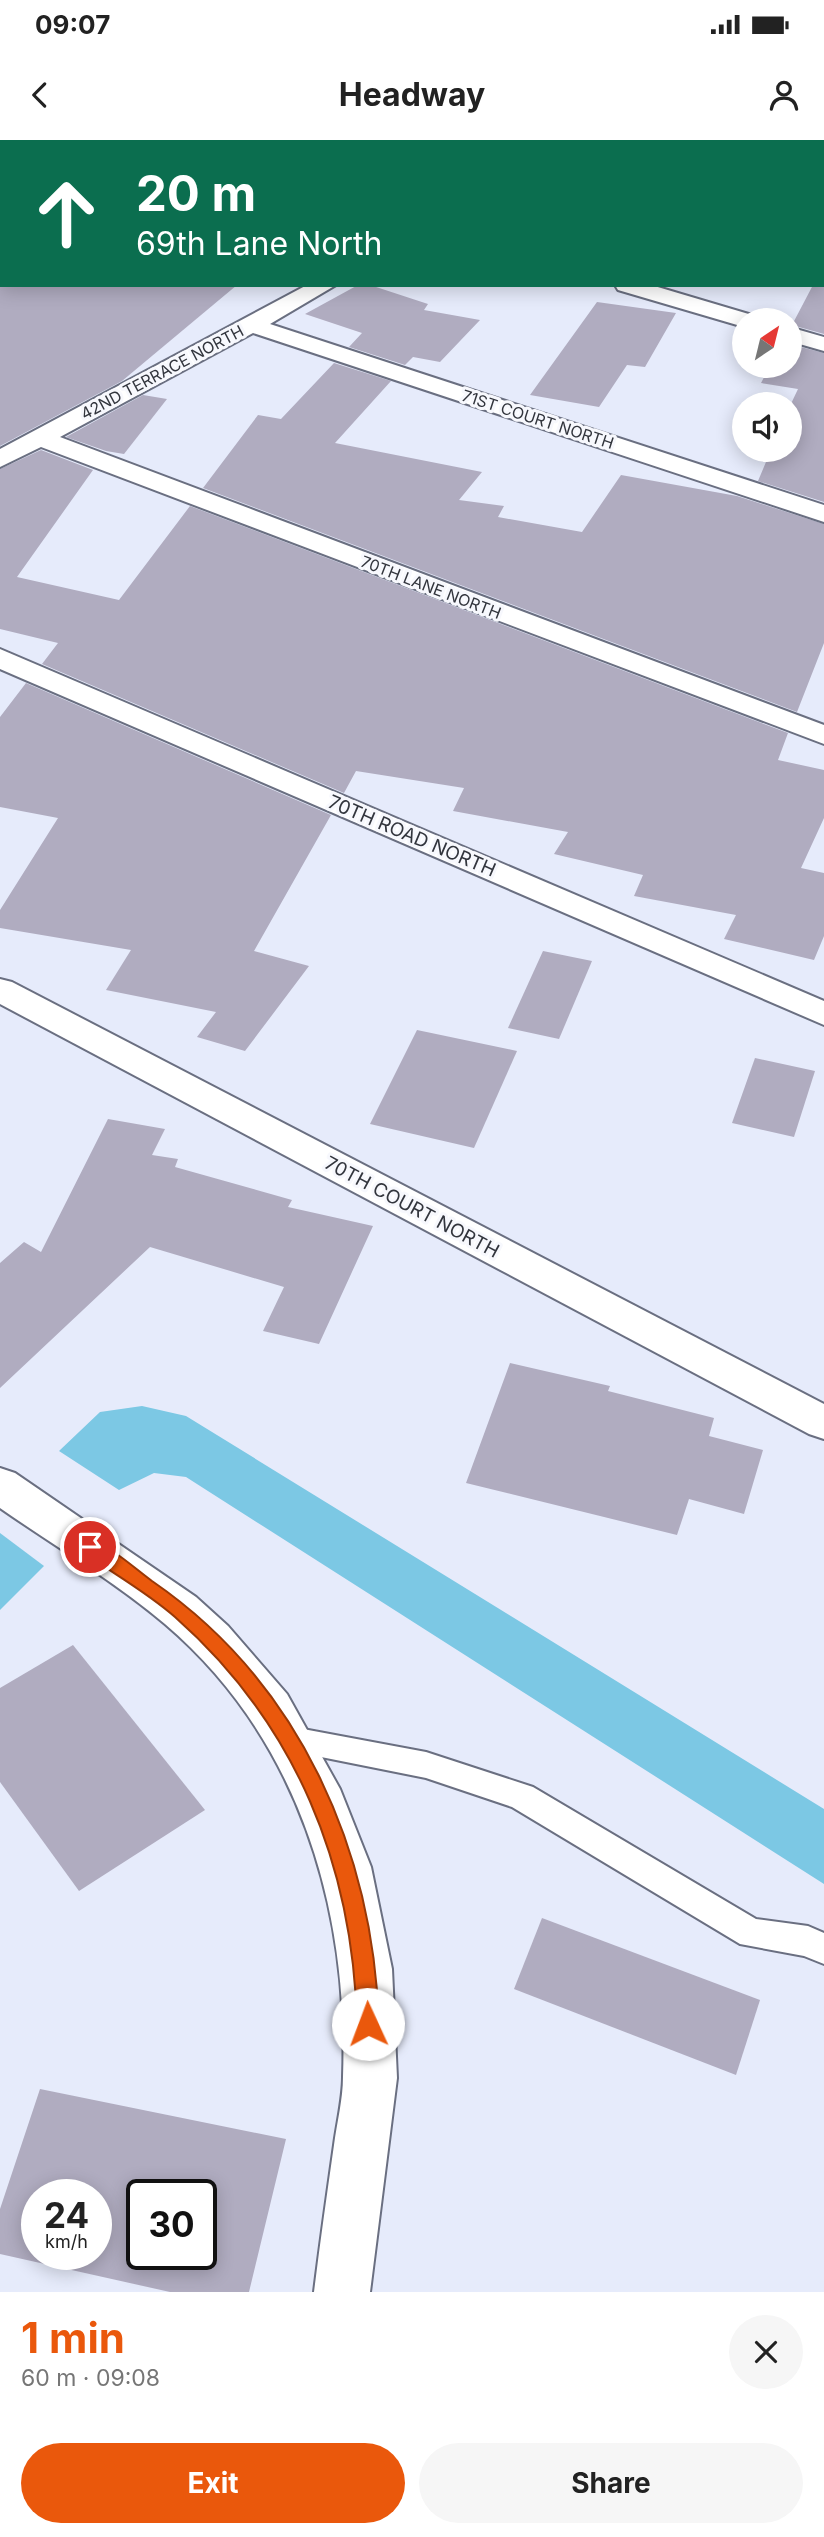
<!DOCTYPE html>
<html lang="en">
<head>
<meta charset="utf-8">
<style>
	:root { --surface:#fff; --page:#f6f6f6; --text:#222; --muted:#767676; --accent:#ea580c }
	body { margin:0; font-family:Inter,sans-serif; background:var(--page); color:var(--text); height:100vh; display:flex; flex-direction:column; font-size:26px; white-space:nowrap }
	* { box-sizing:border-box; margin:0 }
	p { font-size:23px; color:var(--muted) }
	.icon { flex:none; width:38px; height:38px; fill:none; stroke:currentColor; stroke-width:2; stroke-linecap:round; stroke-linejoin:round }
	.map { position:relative; height:2152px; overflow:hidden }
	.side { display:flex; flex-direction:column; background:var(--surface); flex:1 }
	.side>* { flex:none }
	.banner { position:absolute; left:0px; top:0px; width:824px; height:147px; box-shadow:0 4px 18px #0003; background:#0b6e4f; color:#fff; overflow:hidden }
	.needle { width:46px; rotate:35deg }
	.tools { position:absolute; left:732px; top:168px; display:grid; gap:14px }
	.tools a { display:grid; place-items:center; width:70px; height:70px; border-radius:50%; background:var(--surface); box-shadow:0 4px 18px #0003; font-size:35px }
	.speed { position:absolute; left:21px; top:2039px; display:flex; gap:14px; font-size:35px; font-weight:700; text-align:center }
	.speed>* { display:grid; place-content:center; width:91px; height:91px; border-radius:50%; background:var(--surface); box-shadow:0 4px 18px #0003; line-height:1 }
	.speed small { font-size:18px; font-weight:400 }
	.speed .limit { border:4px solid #111; border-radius:10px; background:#fff; color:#111 }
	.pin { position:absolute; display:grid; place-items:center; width:60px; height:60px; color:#fff; margin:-30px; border:4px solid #fff; border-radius:50%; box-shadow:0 2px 7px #0007 }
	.me { position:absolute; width:77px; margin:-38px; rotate:358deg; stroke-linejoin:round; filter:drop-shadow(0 0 5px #0008) }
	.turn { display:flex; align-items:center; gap:24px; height:147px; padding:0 21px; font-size:32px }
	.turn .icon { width:91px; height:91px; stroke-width:2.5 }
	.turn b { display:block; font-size:49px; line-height:60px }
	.round { display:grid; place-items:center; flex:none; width:74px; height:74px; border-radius:37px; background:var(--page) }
	.headline { display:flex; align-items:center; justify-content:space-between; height:119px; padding:0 21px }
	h1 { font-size:42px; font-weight:700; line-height:52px; color:var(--accent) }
	.button { display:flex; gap:14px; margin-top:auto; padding:14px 21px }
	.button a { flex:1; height:80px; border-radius:42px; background:var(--accent); color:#fff; font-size:28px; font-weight:700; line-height:80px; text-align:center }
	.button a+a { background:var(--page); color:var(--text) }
	.status { display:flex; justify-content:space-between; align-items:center; height:49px; padding:0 35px; background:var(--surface); direction:ltr }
	.status svg { height:19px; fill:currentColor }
	header { display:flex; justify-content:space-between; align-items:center; height:91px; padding:0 21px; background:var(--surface); font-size:32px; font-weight:700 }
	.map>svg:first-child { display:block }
	.water { fill:#7cc8e4 }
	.building { fill:#b0acc0; fill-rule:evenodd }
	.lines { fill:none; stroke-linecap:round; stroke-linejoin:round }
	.service-casing { stroke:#6a6f81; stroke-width:4 }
	.minor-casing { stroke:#6a6f81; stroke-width:4 }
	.service { fill:#fff; fill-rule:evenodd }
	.minor { fill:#fff; fill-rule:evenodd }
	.route { fill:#ea580c; stroke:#983908; stroke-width:2 }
	.labels { text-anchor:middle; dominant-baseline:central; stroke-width:6; stroke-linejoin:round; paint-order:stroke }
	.far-street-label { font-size:16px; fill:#32353d; stroke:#f7f8fd }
	.street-label { font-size:19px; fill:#32353d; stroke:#f7f8fd }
</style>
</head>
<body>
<div class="status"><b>09:07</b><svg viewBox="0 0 49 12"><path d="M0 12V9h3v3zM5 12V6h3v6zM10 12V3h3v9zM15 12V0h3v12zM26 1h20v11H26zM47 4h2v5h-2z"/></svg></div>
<header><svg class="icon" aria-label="back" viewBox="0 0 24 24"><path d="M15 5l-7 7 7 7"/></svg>Headway<svg class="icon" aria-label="person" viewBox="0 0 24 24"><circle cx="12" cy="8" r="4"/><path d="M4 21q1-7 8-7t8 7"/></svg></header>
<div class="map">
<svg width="824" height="2152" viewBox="0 0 824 2152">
	<rect width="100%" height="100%" fill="#e6ebfb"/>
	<!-- water -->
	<g class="water">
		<polygon points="142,1266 186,1276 824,1669 824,1744 186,1337 154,1333 119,1350 59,1311 100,1272"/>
		<polygon points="0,1393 44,1426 0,1470"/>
	</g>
	<!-- building -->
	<g class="building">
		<polygon points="824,125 824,194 792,185 813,145 822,145"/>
		<polygon points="0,145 237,145 122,241 0,306"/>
		<polygon points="358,145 370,145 428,164 424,170 480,180 440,222 413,217 405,225 349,207 362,193 305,174"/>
		<polygon points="597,162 676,173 645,227 627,225 599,267 530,255"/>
		<polygon points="789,204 824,213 824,362 758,341 771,310 789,310 789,268 798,249 761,243 770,226 789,226"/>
		<polygon points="334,223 391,241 335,303 482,332 459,360 504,366 498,377 582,392 621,335 737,356 824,384 824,503 797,572 203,348 258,275 281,279"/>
		<polygon points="143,255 167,259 124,314 106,311 66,297"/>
		<polygon points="41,310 93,330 17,437 119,460 190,366 788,593 778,620 824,630 824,678 801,728 824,733 824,796 814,820 724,799 736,775 634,756 643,735 554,714 568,692 453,671 464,648 356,631 344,653 42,524 58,503 0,489 0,329"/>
		<polygon points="26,543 331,675 254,811 309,826 245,911 197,897 216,872 106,850 131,810 0,788 0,770 58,678 0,667 0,577"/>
		<polygon points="543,811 592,821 559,899 508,888"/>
		<polygon points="417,890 517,911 474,1008 370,984"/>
		<polygon points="755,918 815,931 794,997 732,983"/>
		<polygon points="108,979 165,989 152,1015 178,1019 175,1027 292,1060 288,1067 373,1086 319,1204 263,1191 284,1147 150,1107 0,1248 0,1123 24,1102 41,1112"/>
		<polygon points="510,1223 610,1246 608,1251 714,1278 709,1296 763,1310 744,1374 689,1359 677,1395 466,1343"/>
		<polygon points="73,1505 205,1670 79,1751 0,1642 0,1548"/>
		<polygon points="542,1778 760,1860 736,1935 514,1849"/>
		<path d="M 40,1949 L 286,1999 L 249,2152 L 170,2152 L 0,2114 L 0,2069 ZM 37,2054 L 96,2054 L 96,2114 L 37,2114 ZM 142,2054 L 201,2054 L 201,2114 L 142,2114 Z"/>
	</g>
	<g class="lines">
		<defs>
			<polygon id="service" points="287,1586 426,1612 533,1647 756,1779 808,1786 824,1793 824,1824 804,1816 740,1804 512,1667 426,1638 276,1608 272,1599 276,1590"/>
			<g id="minor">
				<polygon points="256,0 279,0 255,2"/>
				<polygon points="544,0 566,0 567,2 545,2"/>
				<polygon points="2,117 2,131 0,132 0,118"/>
				<polygon points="307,145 336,145 270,184 824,365 824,382 253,193 60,297 824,585 824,604 41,307 0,327 0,309"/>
				<polygon points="615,145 651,145 752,175 756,180 744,180 744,187 618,150"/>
				<polygon points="789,187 824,197 824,211 789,201"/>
				<polygon points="0,509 824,861 824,885 0,529"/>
				<polygon points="0,839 12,842 824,1264 824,1299 809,1294 0,864"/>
				<path d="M 0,1328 L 15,1333 L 196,1457 L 228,1486 L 287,1554 L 340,1649 L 371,1727 L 392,1829 L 397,1938 L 370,2152 L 314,2152 C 320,2103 327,2054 334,2005 C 337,1982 343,1959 343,1937 C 349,1767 298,1597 165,1484 C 116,1442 53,1405 0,1368 Z"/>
			</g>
		</defs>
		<!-- service casing -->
		<use href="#service" class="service-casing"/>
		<!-- minor casing -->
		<use href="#minor" class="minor-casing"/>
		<!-- service -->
		<use href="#service" class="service"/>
		<!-- minor -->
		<use href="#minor" class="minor"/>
	</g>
	<!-- route -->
	<path class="route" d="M 90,1400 C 112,1407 133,1427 152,1441 C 299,1542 373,1709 379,1884 L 376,1891 L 368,1894 L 360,1891 L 357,1884 C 353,1725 296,1584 175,1477 C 148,1453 114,1434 84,1413 L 81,1407 Z"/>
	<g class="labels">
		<!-- far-street labels -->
		<g class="far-street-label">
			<text transform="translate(162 232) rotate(-28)">42ND TERRACE NORTH</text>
			<text transform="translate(538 279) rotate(18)">71ST COURT NORTH</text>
			<text transform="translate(431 447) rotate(21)">70TH LANE NORTH</text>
		</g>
		<!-- street labels -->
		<g class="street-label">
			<text transform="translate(412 696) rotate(23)">70TH ROAD NORTH</text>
			<text transform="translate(412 1067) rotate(28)">70TH COURT NORTH</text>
		</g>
	</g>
</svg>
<div class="tools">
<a><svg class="needle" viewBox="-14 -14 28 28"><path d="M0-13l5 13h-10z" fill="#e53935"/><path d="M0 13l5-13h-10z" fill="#767676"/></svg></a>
<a><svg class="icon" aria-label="sound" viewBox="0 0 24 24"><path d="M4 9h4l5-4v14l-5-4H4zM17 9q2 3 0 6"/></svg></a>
</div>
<div class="speed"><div>24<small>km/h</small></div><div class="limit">30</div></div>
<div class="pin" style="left:90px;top:1407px;background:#d93025"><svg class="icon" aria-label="arrive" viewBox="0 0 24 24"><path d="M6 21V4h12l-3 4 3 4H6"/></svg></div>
<svg class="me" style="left:368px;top:1884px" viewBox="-20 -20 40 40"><circle r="19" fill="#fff"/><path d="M0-13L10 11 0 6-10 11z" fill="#ea580c"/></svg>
<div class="banner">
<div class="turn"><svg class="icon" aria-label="ahead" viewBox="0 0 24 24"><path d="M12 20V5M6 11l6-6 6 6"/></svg><div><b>20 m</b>69th Lane North</div></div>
</div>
</div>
<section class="side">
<div class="headline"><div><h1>1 min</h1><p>60 m · 09:08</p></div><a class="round"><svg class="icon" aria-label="close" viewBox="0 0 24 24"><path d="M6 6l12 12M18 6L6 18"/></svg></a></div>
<div class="button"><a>Exit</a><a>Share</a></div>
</section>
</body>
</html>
